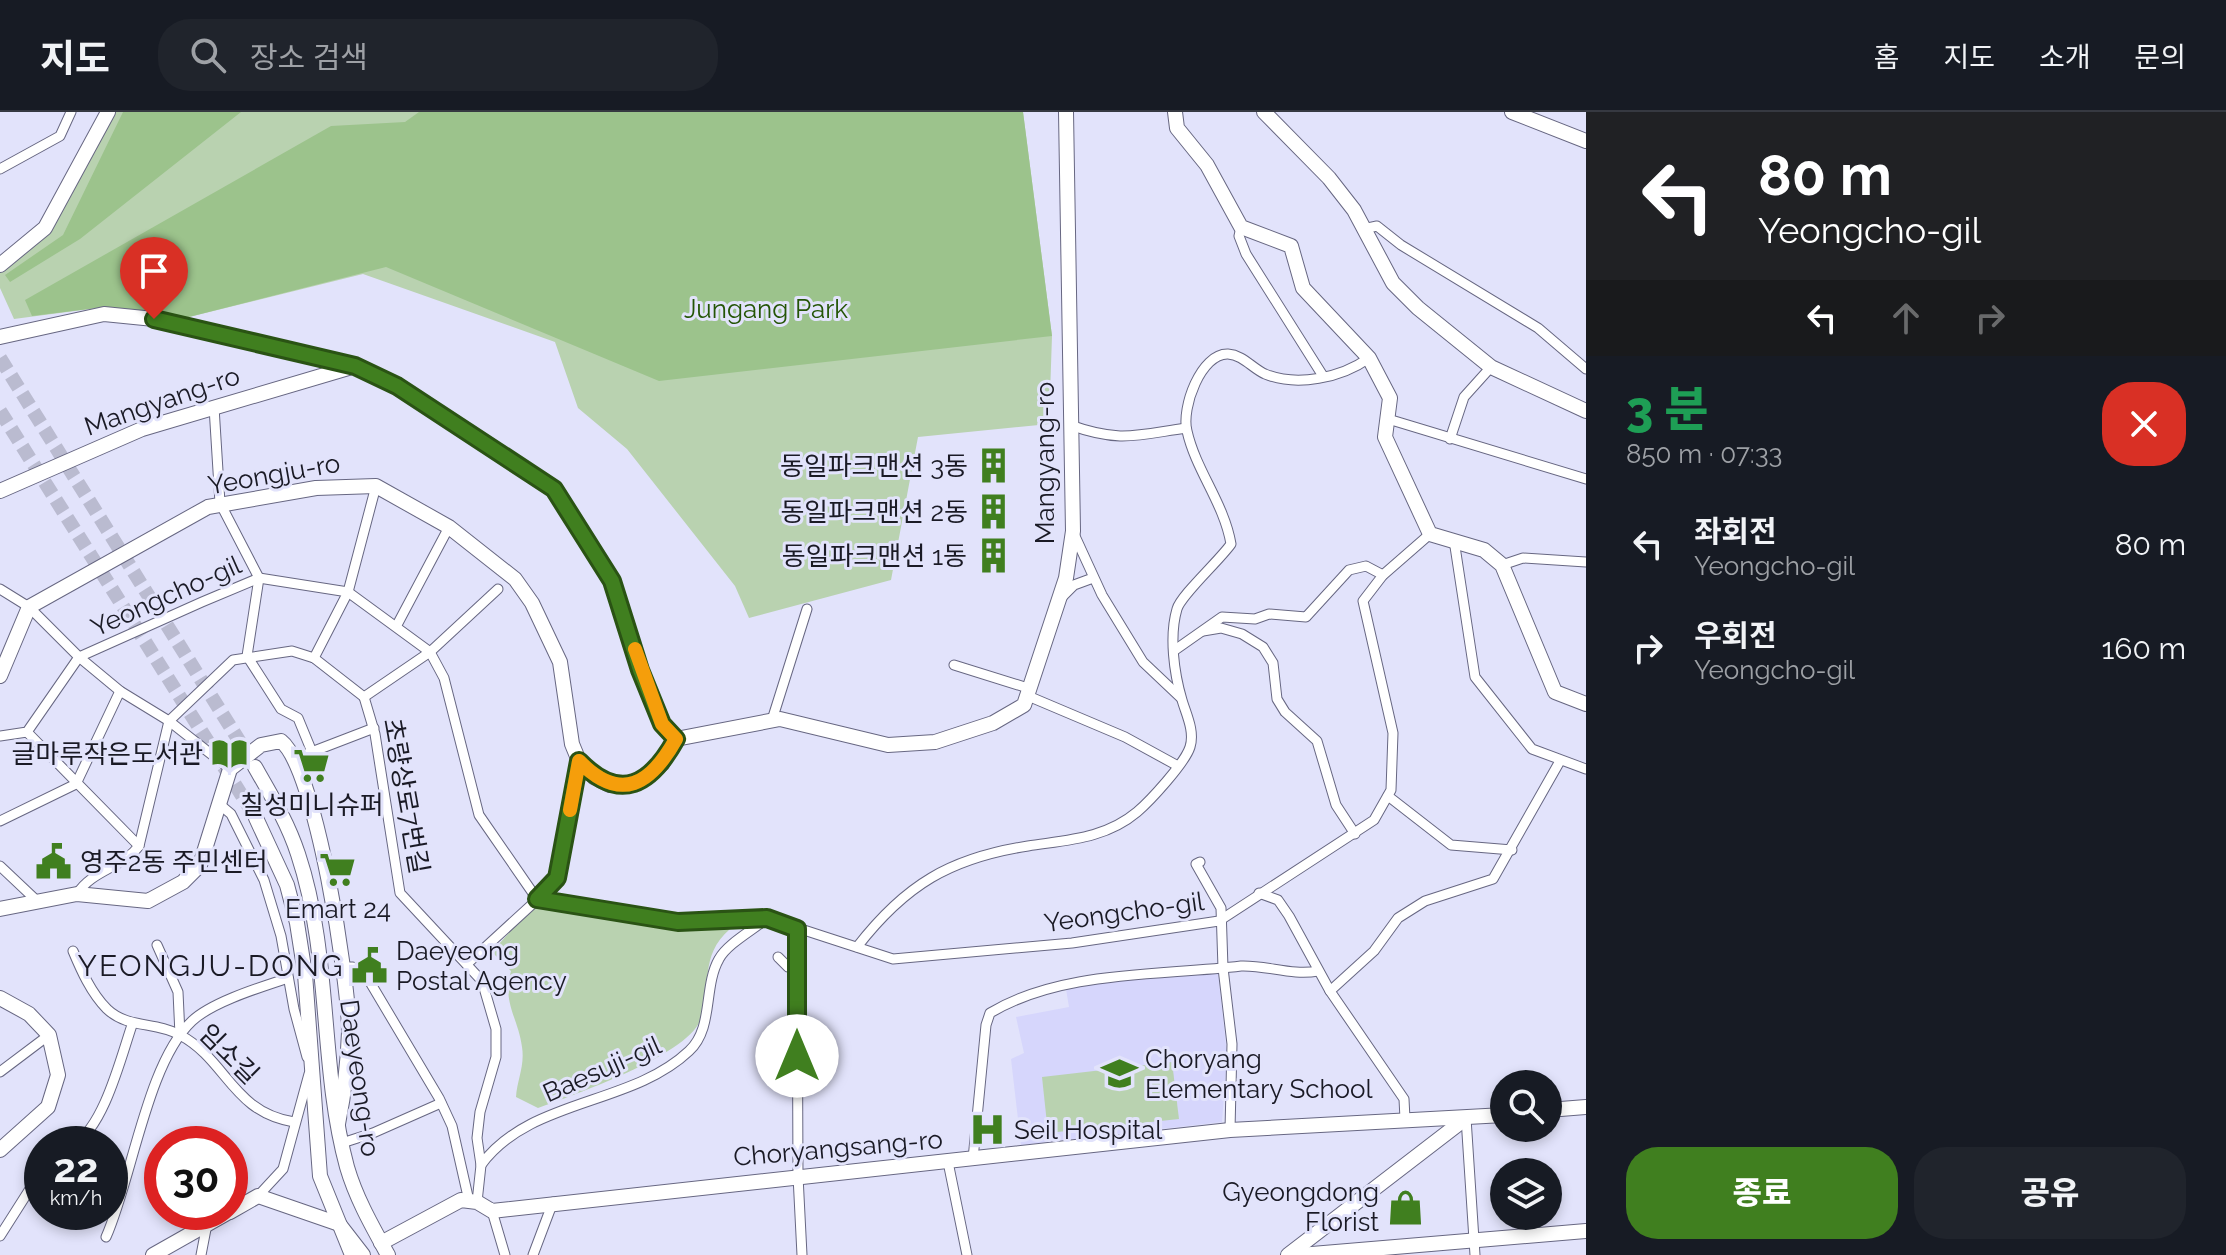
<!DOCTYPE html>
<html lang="ko">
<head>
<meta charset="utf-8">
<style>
	:root { --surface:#171b24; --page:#20242c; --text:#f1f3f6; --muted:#9ea1a6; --line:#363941; --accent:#407f1f }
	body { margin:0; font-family:Raleway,"Noto Sans KR",sans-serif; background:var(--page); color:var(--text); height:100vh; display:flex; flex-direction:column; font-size:30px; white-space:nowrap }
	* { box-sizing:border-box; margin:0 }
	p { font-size:26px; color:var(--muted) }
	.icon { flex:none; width:44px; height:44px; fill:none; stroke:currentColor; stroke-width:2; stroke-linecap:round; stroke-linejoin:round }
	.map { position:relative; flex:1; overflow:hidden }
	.details { display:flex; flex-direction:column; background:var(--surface); width:640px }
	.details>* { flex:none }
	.hud { background:#202124; color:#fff; overflow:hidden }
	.tools { position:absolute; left:1490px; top:958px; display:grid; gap:16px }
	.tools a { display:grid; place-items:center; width:72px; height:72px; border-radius:50%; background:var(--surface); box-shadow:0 4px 12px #0003; font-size:40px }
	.speed { position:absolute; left:24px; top:1014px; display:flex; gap:16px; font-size:40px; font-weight:700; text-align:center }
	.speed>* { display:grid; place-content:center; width:104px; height:104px; border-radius:50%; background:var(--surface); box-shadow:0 4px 12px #0003; line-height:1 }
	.speed small { font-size:20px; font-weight:400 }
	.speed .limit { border:12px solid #d22; background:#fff; color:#111 }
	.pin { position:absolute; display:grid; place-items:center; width:68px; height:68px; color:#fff; margin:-82px -34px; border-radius:50% 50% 50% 0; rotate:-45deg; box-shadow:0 0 8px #0007 }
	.pin .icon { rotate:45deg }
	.me { position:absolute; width:88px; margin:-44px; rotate:0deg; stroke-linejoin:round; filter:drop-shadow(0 0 6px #0008) }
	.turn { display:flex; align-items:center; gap:28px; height:168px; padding:0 40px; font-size:36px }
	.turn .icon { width:104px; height:104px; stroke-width:2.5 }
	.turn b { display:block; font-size:56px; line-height:68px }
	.lanes { display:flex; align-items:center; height:76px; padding:0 40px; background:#0003; justify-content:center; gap:40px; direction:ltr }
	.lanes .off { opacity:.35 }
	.round { display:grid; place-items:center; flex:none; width:84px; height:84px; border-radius:32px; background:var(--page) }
	.overview { display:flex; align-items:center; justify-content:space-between; height:136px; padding:0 40px }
	h1 { font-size:48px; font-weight:800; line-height:60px; color:#1e9e55 }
	.button { display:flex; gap:16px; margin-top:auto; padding:16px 40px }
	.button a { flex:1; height:92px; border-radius:32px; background:var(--accent); color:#fff; font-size:32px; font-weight:800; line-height:92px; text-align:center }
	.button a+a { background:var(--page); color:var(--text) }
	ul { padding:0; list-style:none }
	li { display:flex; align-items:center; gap:24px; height:104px; padding:0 40px }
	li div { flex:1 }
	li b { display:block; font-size:30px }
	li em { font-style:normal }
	header { display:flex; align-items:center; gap:48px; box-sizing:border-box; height:112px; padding:0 40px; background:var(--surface); border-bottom:2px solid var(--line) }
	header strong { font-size:38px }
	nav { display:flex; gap:44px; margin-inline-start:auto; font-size:28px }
	.search { width:560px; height:72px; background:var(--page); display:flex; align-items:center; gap:20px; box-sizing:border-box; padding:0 28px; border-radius:32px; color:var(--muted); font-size:30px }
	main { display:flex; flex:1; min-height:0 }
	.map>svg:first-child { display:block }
	.built { fill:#d6d6fc }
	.green { fill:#b9d2b0 }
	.forest { fill:#9cc38c }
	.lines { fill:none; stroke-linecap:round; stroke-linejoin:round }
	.secondary-tunnel { stroke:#babbd0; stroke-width:14; stroke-dasharray:14 7; stroke-linecap:butt }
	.street-casing { stroke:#676782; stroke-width:11 }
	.secondary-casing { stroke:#676782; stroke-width:16 }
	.street { stroke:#fff; stroke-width:9 }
	.secondary { stroke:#fff; stroke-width:14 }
	.route-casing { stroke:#2a5314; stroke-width:20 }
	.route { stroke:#407f1f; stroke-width:14 }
	.slow { stroke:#f59e0b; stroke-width:14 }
	.labels { text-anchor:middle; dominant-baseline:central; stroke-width:6; stroke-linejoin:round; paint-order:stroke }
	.park-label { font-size:26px; fill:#245506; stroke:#e2e3fb }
	.street-label { font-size:26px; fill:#1a1a25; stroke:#e2e3fb }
	.poi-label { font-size:26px; fill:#1a1a25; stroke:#e2e3fb; text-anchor:end }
	.quarter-label { font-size:30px; letter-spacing:2px; fill:#1a1a25; stroke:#e2e3fb }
</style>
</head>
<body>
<header>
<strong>지도</strong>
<div class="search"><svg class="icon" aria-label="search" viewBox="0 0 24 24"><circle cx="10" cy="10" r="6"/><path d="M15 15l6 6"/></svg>장소 검색</div>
<nav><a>홈</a><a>지도</a><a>소개</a><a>문의</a></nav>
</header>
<main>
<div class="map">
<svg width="1586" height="1143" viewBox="0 0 1586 1143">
	<rect width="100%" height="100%" fill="#e2e3fb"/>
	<!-- built -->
	<polygon class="built" points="1218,861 1227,942 1222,1010 1021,1033 1011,947 1024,941 1016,905 1069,895 1066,877 1076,873"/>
	<!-- green -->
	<g class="green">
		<polygon points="114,0 1023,0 1052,224 1049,312 918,325 891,468 749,506 735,474 627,337 578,296 555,230 363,162 185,206 105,195 14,207 0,176 0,158 55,112"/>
		<path d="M 535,791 L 684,817 L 730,817 C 697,846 714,875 700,909 C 685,944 574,983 538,996 L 516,985 C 517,968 525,954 522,935 C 518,905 502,891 511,859 L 492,840 Z"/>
		<polygon points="1172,950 1179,1007 1048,1021 1042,965"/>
	</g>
	<!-- forest -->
	<g class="forest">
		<polygon points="123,0 241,0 80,127 10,170 5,163 63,123"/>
		<polygon points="419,0 1023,0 1052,224 659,269 386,155 185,206 105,195 32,204 25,188 331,14 405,10"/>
	</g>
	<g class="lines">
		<!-- secondary-tunnel -->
		<g class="secondary-tunnel">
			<polyline points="0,246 253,651"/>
			<polyline points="0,299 256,706"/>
		</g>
		<defs>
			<g id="street">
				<polyline points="0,57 60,24 71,0"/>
				<polyline points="1241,115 1239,124 1246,142 1323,264"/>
				<polyline points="1363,117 1377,114 1401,133 1538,216 1586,257"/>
				<polyline points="214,295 220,391 259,466 247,544 281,597 298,606 312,640"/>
				<polyline points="1388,307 1586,367"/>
				<path d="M 1070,313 C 1120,331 1137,323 1186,316"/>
				<polyline points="1450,327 1464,285 1491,255"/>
				<polyline points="1074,422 1102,483 1143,550 1180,585"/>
				<polyline points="1454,428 1475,565 1532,637 1586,657"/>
				<polyline points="1502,453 1523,446 1586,450"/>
				<polyline points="0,477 29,495 79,545 120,579 169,609 230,657"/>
				<polyline points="1063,484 1074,473 1093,466"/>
				<polyline points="397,513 449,415"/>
				<polyline points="1203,519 1221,516 1242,522 1263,535 1273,551 1277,587 1285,600 1317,629 1336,693 1355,722"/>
				<polyline points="1175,538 1222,505 1255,507 1269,502 1306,505 1349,458 1366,454 1383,463"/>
				<polyline points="314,546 348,480 376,374"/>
				<polyline points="954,553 1031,577"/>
				<polyline points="1028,584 1125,625 1178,654"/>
				<polyline points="364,585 375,622 400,781 482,869 496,917 496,945 480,1000 477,1026 481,1053 477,1090"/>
				<polyline points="364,585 430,540 498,477"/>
				<polyline points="772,608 807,497"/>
				<polyline points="27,620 139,734"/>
				<polyline points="0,624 27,620 79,545 202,490 259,466 348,480 430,540 444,566 479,703 537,787 678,810 767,806 893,847 1072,831 1219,809 1374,708 1391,678 1393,621 1363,489 1383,463 1430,422"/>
				<polyline points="296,646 374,616"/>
				<polyline points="1388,684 1451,733 1512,738"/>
				<polyline points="218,691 231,702 264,768 281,824 294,897 307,945"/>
				<polyline points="0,709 76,672 120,579"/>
				<polyline points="1200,750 1196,752 1221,796 1223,856 1232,932 1230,1018"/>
				<polyline points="0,754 36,788"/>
				<polyline points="1259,781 1278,788 1289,804 1330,879 1404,987 1405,1007"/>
				<path d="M 77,782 C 92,758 122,756 139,734 L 169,609 L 233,548 L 292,539 L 314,546 L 364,585"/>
				<polyline points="797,817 798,1064 802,1143"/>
				<polyline points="157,833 178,880 180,923"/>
				<path d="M 857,835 C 905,773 950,746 1028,734 C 1066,728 1105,727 1137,700 C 1150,689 1185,651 1190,635 C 1195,619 1186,602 1182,588 C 1174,561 1169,524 1177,497 C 1181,483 1219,449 1231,432 C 1224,391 1196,359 1187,319 C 1181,296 1201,241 1228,242 C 1243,243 1252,256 1265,262 C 1297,275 1341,266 1369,246"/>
				<path d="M 73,839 C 81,858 91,881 107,897 C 128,917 155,909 180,923 C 227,948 232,1000 294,1010"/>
				<polyline points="778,845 788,855"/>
				<polyline points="467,852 551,775 557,766 579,649"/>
				<polyline points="343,855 353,855 364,860 439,986 452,1014 469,1089"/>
				<polyline points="1330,879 1374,839 1398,806 1425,789 1493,767 1560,649"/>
				<polyline points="0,960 49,923"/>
				<polyline points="1466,1006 1475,1143"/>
				<polyline points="342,1031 373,1021 441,991"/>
				<path d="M 74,1032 C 104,1015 121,945 132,913"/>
				<path d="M 973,1047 L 986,913 L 990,901 C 1062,858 1160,864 1241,854 C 1267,853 1292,864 1318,859"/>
				<polyline points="948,1050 967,1143"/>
				<path d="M 481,1053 C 530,986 631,994 689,939 C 714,916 703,875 719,847 C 727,832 753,818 766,807"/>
				<polyline points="258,1084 283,1057 309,962"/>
				<polyline points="492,1099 505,1143"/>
				<polyline points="0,1124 42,1058"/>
				<path d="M 106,1125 C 132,1067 147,951 192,909 C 212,890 261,875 288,866"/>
				<polyline points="201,1143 207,1112"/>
				<polyline points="533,1143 553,1090"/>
			</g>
			<g id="secondary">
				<polyline points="1175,0 1177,16 1207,53 1241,115 1291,134 1303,176 1369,246 1390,286 1385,325 1430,422 1484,438 1502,453 1555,580 1586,592"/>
				<polyline points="1264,0 1329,66 1354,98 1393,171 1418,196 1491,255 1586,299"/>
				<polyline points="1512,0 1586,29"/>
				<polyline points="0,153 45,116 108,0"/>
				<polyline points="0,225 104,202 154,207 355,254 397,274 554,377 612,469 640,558 662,612 676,627 780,607 888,633 935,630 993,611 1024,593 1066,466 1073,419 1066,0"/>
				<polyline points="0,379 142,317 355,254"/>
				<polyline points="0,564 29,495 208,395 316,376 376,374 449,415 515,467 532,491 560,550 572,632 579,649 594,665 610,673 627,673 647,665 662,652 676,627"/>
				<path d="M 255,655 C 271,683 288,711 298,742 C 332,844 319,952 347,1055 C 356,1086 372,1114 388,1143"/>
				<polyline points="256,706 287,773 297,811 305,862 320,1064 352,1143"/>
				<path d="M 0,797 L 77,782 L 148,789 L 183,770 L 200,753 L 230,657 L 261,633 L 281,629 C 316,656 349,870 349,920 C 348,951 344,982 338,1012"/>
				<polyline points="0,886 29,902 49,923 58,963 48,995 0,1038"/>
				<polyline points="1548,998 1586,995"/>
				<polyline points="230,1100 258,1084 339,1112 363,1143"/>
				<polyline points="381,1131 461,1088 477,1090 492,1099 1230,1018 1504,1003"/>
				<polyline points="153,1143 229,1100"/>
				<polyline points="1288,1143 1465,1007"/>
				<polyline points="1300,1143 1586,1119"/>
			</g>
		</defs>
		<!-- street casing -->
		<use href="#street" class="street-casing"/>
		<!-- secondary casing -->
		<use href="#secondary" class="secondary-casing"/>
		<!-- street -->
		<use href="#street" class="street"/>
		<!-- secondary -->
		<use href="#secondary" class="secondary"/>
	</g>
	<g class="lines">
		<defs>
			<path id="route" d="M 154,207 L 355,254 L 397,274 L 554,377 L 612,469 L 640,558 L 662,612 L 676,627 C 651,672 621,692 579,649 L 557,766 L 537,787 L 678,810 L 767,806 L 797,817 L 797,944"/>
		</defs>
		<!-- route casing -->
		<use href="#route" class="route-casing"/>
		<!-- route -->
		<use href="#route" class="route"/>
		<!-- slow -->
		<path class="slow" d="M 570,698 L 579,649 C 621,692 651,672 676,627 L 662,612 L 635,537"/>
	</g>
	<!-- icons -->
	<defs>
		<symbol id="building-bare" viewBox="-9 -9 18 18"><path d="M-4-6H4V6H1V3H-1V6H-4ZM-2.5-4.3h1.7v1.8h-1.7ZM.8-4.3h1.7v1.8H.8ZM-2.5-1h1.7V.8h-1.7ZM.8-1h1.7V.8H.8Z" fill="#407f1f" stroke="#e2e3fb" stroke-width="2.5" paint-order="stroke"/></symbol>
		<symbol id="library-bare" viewBox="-9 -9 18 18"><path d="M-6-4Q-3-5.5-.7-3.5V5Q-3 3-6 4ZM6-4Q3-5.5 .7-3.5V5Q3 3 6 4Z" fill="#407f1f" stroke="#e2e3fb" stroke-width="2.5" paint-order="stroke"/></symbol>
		<symbol id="supermarket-bare" viewBox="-9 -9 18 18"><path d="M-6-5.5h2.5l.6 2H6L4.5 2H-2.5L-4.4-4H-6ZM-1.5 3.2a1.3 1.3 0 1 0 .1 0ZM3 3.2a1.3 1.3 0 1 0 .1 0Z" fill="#407f1f" stroke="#e2e3fb" stroke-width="2.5" paint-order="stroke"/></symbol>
		<symbol id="civic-bare" viewBox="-9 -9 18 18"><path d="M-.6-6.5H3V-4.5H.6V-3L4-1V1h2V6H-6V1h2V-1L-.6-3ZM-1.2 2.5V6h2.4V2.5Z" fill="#407f1f" stroke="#e2e3fb" stroke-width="2.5" paint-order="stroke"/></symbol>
		<symbol id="school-bare" viewBox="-9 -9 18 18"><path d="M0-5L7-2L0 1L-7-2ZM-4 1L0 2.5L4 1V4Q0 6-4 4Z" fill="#407f1f" stroke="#e2e3fb" stroke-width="2.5" paint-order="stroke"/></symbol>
		<symbol id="hospital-bare" viewBox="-9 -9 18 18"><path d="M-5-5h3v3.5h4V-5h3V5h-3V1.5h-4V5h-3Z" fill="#407f1f" stroke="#e2e3fb" stroke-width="2.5" paint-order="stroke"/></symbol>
		<symbol id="shop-bare" viewBox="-9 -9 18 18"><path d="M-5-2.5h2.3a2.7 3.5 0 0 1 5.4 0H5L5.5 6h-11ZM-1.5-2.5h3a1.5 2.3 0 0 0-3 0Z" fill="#407f1f" stroke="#e2e3fb" stroke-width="2.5" paint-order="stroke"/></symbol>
	</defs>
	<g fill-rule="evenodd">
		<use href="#building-bare" x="968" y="328" width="51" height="51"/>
		<use href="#building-bare" x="968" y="374" width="51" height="51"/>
		<use href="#building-bare" x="968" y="418" width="51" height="51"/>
		<use href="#library-bare" x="204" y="616" width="51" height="51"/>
		<use href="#supermarket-bare" x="286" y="628" width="51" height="51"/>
		<use href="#civic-bare" x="28" y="724" width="51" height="51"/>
		<use href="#supermarket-bare" x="312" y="732" width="51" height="51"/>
		<use href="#civic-bare" x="344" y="828" width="51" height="51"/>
		<use href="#school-bare" x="1094" y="936" width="51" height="51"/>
		<use href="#hospital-bare" x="962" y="992" width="51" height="51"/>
		<use href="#shop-bare" x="1380" y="1070" width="51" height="51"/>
	</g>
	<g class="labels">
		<!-- park labels -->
		<g class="park-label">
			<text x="766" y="197">Jungang Park</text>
		</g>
		<!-- street labels -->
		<g class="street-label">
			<text transform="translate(162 289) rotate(-19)">Mangyang-ro</text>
			<text transform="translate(1045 351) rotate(-90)">Mangyang-ro</text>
			<text transform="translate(274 362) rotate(-10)">Yeongju-ro</text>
			<text transform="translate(166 484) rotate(-24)">Yeongcho-gil</text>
			<text transform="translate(406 684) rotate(80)">초량상로7번길</text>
			<text transform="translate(1124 800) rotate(-8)">Yeongcho-gil</text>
			<text transform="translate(229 942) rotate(45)">임소길</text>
			<text transform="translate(602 957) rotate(-24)">Baesuji-gil</text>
			<text transform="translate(360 966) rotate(82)">Daeyeong-ro</text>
			<text transform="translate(838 1036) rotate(-5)">Choryangsang-ro</text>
		</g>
		<!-- poi labels -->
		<g class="poi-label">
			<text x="968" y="354">동일파크맨션 3동</text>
			<text x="968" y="400">동일파크맨션 2동</text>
			<text x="967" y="444">동일파크맨션 1동</text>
			<text x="203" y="642">글마루작은도서관</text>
			<text x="312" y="693" text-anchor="middle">칠성미니슈퍼</text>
			<text x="80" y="750" text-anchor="start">영주2동 주민센터</text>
			<text x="338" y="797" text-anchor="middle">Emart 24</text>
			<text x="396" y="839" text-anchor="start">Daeyeong<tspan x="396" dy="30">Postal Agency</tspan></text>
			<text x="1145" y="947" text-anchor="start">Choryang<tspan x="1145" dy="30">Elementary School</tspan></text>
			<text x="1014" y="1018" text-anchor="start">Seil Hospital</text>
			<text x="1379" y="1080">Gyeongdong<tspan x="1379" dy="30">Florist</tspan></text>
		</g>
		<!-- quarter labels -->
		<g class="quarter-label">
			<text x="211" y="853">YEONGJU-DONG</text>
		</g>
	</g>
</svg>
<div class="tools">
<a><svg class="icon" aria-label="search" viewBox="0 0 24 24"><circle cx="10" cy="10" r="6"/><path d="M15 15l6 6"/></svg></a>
<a><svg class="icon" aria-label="layers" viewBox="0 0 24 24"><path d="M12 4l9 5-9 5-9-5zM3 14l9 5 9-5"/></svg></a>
</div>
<div class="speed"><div>22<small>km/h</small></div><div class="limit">30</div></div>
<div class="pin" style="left:154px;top:207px;background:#d93025"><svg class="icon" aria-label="arrive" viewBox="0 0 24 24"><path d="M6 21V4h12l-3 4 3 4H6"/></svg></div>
<svg class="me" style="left:797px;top:944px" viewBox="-20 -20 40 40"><circle r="19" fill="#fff"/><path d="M0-13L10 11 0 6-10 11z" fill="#407f1f"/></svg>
</div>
<section class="details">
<div class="hud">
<div class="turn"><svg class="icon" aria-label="left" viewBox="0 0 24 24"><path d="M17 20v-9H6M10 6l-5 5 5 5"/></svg><div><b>80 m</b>Yeongcho-gil</div></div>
<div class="lanes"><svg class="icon" aria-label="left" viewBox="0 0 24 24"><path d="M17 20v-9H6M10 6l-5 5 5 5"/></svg><svg class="icon off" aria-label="ahead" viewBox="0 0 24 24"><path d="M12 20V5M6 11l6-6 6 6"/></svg><svg class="icon off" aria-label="right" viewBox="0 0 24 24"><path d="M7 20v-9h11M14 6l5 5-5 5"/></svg></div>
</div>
<div class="overview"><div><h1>3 분</h1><p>850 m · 07:33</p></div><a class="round" style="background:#d93025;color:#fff"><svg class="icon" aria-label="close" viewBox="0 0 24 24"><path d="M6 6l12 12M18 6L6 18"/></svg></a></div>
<ul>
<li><svg class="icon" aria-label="left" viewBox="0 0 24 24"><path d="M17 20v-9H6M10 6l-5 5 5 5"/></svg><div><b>좌회전</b><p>Yeongcho-gil</p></div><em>80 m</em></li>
<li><svg class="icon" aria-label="right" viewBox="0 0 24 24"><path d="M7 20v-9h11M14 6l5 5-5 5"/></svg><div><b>우회전</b><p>Yeongcho-gil</p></div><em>160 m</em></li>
</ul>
<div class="button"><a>종료</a><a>공유</a></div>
</section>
</main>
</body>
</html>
